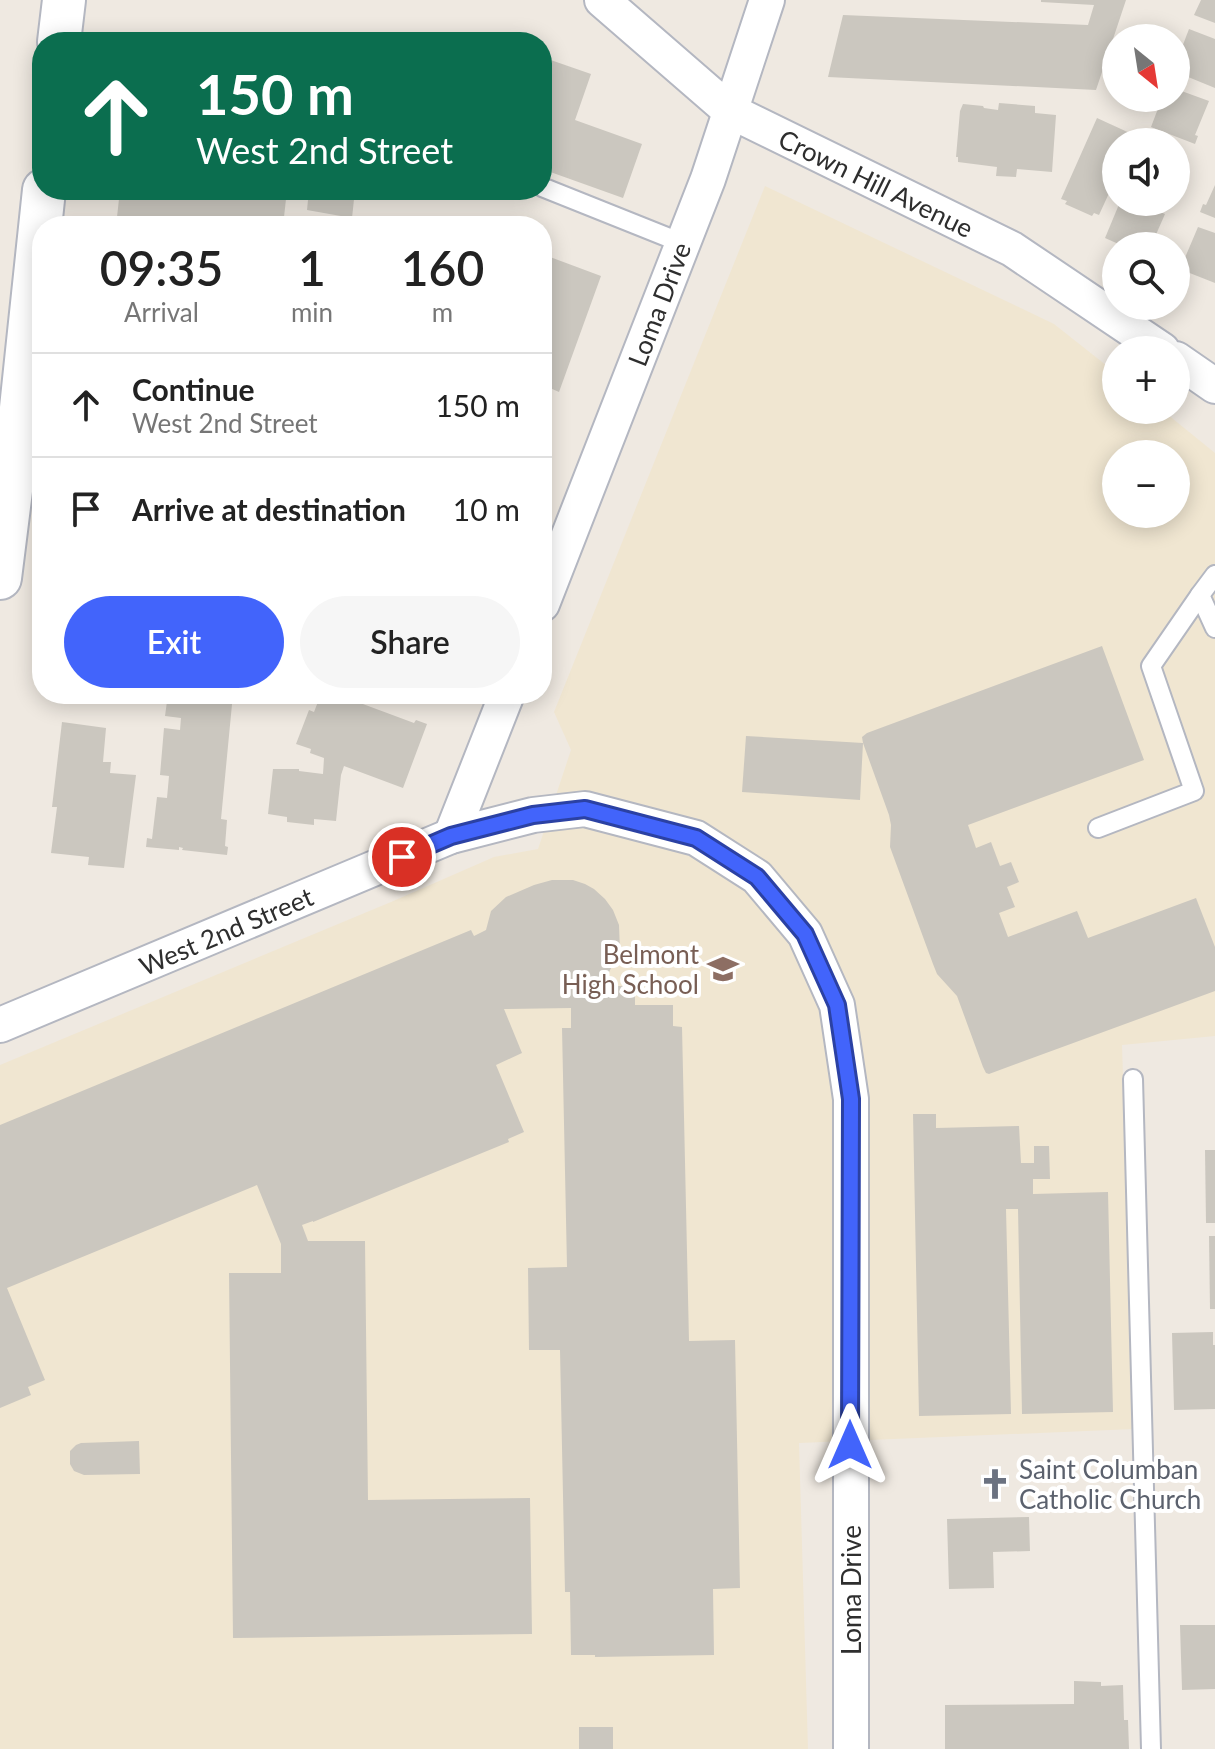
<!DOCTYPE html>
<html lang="en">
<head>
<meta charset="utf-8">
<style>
	:root { --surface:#fff; --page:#f6f6f6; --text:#222; --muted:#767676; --line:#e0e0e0; --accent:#4264fb }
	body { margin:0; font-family:Lato,sans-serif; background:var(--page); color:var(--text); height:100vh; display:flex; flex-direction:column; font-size:30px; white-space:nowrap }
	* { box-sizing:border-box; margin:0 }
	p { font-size:26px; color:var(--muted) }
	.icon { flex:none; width:44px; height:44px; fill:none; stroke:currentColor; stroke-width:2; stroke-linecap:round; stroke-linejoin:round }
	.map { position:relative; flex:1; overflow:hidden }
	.sheet { position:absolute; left:32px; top:216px; width:520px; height:488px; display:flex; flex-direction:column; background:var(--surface); border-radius:32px; box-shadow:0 4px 20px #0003 }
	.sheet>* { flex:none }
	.guide { position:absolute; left:32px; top:32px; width:520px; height:168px; border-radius:32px; box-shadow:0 4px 20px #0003; background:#0b6e4f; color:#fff; overflow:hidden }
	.needle { width:52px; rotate:150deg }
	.controls { position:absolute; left:1102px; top:24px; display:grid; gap:16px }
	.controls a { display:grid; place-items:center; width:88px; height:88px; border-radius:50%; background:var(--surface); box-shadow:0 4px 20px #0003; font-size:40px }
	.pin { position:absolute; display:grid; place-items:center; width:68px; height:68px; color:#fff; margin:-34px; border:4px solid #fff; border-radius:50%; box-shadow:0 2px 8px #0007 }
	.me { position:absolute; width:88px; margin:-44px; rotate:0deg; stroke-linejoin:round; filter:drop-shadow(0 0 6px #0008) }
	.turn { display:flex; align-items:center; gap:28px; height:168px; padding:0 32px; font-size:36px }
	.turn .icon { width:104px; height:104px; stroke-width:2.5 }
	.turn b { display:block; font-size:56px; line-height:68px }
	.eta { display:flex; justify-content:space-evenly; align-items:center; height:136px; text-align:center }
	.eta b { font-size:48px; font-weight:600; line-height:56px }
	.cta { display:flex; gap:16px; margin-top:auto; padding:16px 32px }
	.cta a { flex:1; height:92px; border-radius:48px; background:var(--accent); color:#fff; font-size:32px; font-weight:600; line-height:92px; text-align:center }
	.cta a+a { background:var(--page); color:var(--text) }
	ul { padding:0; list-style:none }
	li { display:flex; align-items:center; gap:24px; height:104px; padding:0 32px; border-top:2px solid var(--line) }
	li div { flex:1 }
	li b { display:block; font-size:30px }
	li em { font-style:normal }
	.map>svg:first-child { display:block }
	.education { fill:#f0e6d1; fill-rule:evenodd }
	.building { fill:#cbc7bf }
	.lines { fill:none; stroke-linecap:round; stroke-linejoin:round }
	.service-casing { stroke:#b4b7c1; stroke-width:22 }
	.minor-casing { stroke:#b4b7c1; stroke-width:38 }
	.tertiary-casing { stroke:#b4b7c1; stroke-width:46 }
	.service { stroke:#fff; stroke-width:18 }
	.minor { stroke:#fff; stroke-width:34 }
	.tertiary { stroke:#fff; stroke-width:42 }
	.route-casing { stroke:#2b41a3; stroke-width:20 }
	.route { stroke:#4264fb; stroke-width:14 }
	.labels { text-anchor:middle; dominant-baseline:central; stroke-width:8; stroke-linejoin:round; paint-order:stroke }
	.street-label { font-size:26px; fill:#2e2e2e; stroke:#fff }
	.education-label { font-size:26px; fill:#785e54; stroke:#fff; text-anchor:end }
	.worship-label { font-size:26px; fill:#5b616d; stroke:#fff; text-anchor:start }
</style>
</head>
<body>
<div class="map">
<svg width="1215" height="1749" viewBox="0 0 1215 1749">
	<rect width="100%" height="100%" fill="#efe9e1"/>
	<!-- education -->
	<path class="education" d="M 765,186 L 1054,324 L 1116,373 L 1116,410 L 1162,410 L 1215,453 L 1215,1036 L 1122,1045 L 1134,1429 L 799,1443 L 808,1749 L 0,1749 L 0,1065 L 391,902 L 494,857 L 538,849 L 571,750 L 554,712 ZM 1116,454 L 1176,454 L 1176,514 L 1116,514 Z"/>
	<!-- building -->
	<g class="building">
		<polygon points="1041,0 1126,0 1096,90 828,77 843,15 1088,25 1094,5 1041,2"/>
		<polygon points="1201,0 1215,0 1215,23 1194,15"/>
		<polygon points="1189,29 1215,39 1215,88 1176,72 1176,63"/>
		<polygon points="457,32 483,42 454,42"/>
		<polygon points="542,57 591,74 575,120 642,144 623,198 542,169"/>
		<polygon points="1176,89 1209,101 1195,135 1198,136 1195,144 1151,127 1162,98 1176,98"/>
		<polygon points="999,103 1035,106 1035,113 1056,115 1052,172 1017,169 1016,177 996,176 997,167 958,162 958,157 956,157 960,111 963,104 983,106 984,108 998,110"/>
		<polygon points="1097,118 1134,135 1131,142 1116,142 1116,187 1113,192 1110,191 1099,215 1094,213 1092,216 1065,204 1067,201 1061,199"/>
		<polygon points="1176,153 1186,157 1176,182"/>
		<polygon points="1215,185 1215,218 1200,212 1203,204 1206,205"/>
		<polygon points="120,190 287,190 283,226 116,226"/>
		<polygon points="309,190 355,190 352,218 307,210"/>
		<polygon points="1120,202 1137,202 1165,214 1151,246 1123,246 1105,238"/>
		<polygon points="1198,227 1215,233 1215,283 1177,268 1180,259 1184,260"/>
		<polygon points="542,254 601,276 559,392 550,388 542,410"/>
		<polygon points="1102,646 1144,760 968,825 976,848 991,842 1000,866 1011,862 1019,882 1007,887 1015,907 999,913 1008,937 1077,911 1088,938 1196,898 1215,947 1215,991 989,1074 986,1073 983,1067 957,996 937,974 933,964 890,847 891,825 889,815 863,743 860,800 742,792 746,736 863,743 862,737 867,733"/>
		<polygon points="168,694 233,694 221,819 227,820 225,846 228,847 227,855 182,850 183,848 179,847 179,850 146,847 147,838 152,839 157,797 167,798 169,776 160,775 164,728 180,730 181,718 165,716"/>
		<polygon points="321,694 336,694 414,723 416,720 427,724 403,788 344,766 341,775 336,821 314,819 314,825 287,822 287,817 268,814 273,769 299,769 299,771 323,774 324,758 310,753 311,749 296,744 309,710 314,712"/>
		<polygon points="62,722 106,728 103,762 111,762 110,773 136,775 124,868 88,865 89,857 51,853 57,807 52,807"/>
		<polygon points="552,880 573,880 585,884 594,889 605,899 613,910 619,925 620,951 608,974 609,986 635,986 635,1005 673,1005 673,1026 682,1027 689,1341 735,1340 740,1588 713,1589 714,1655 595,1657 595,1655 571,1655 570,1592 565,1592 560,1350 529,1350 528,1268 567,1267 562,1028 571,1028 571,1008 504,1009 522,1053 496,1065 524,1132 508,1139 509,1142 313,1222 313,1221 302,1225 308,1241 365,1241 368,1500 530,1498 532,1634 233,1638 229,1273 281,1273 281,1244 257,1185 7,1288 45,1380 28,1387 31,1395 0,1408 0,1125 471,930 474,936 486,930 491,911 506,897 534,885"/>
		<polygon points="913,1114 936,1114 936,1128 1019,1126 1021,1163 1034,1163 1034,1146 1049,1146 1050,1179 1033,1179 1033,1194 1108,1192 1113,1412 1022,1414 1018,1209 1006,1209 1011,1414 919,1416"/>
		<polygon points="1205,1150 1215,1150 1215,1223 1206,1223"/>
		<polygon points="1209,1236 1215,1236 1215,1309 1210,1309"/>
		<polygon points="1213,1332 1213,1345 1215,1345 1215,1409 1174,1410 1172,1333"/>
		<polygon points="139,1441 140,1474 84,1475 74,1471 70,1464 70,1451 76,1445 81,1443"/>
		<polygon points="1029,1517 1030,1551 993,1552 994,1588 949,1589 947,1519"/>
		<polygon points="1180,1625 1215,1625 1215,1689 1182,1690"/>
		<polygon points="1074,1681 1101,1682 1101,1686 1123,1685 1124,1720 1128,1720 1129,1749 945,1749 945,1705 1074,1704"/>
		<rect x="579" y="1727" width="34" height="22"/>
	</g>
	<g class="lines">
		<defs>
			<g id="service">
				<polyline points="542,187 682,243"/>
				<polyline points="1215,575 1200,595 1215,628"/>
				<polyline points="1098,828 1194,791 1151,666 1200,595"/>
				<polyline points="1133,1079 1151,1749"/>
			</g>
			<g id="minor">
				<polyline points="602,0 730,111 1012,249 1162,350"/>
				<polyline points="1176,359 1215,386"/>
				<polyline points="542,604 708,179 767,0"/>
				<polyline points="451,836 507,694"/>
				<polyline points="0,1025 451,836 533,815 585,809 696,838 757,877 805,934 837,1005 851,1099 851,1749"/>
			</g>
			<g id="tertiary">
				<polyline points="59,42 64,0"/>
				<polyline points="0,578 19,427 44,190"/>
			</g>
		</defs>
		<!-- service casing -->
		<use href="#service" class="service-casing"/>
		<!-- minor casing -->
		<use href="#minor" class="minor-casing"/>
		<!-- tertiary casing -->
		<use href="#tertiary" class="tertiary-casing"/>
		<!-- service -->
		<use href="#service" class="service"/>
		<!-- minor -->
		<use href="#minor" class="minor"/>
		<!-- tertiary -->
		<use href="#tertiary" class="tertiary"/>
	</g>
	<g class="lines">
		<defs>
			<polyline id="route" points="402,857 451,836 533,815 585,809 696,838 757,877 805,934 837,1005 851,1099 850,1445"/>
		</defs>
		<!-- route casing -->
		<use href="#route" class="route-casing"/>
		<!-- route -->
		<use href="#route" class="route"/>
	</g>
	<!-- icons -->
	<defs>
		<symbol id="school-bare" viewBox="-9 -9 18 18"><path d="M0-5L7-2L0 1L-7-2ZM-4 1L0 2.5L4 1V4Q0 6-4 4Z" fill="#8d6e63" stroke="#fff" stroke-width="2.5" paint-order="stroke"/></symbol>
		<symbol id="church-bare" viewBox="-9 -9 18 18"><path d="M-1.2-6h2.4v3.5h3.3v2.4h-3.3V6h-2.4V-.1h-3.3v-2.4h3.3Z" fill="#6b7280" stroke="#fff" stroke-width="2.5" paint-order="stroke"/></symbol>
	</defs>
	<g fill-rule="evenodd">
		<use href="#school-bare" x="701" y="947" width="44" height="44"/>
		<use href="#church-bare" x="973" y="1462" width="44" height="44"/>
	</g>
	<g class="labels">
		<!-- street labels -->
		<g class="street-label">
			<text transform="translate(876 183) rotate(26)">Crown Hill Avenue</text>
			<text transform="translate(659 304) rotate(-69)">Loma Drive</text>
			<text transform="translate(226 931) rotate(-23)">West 2nd Street</text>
			<text transform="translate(851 1590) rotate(-90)">Loma Drive</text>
		</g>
		<!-- education labels -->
		<g class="education-label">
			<text x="699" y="954">Belmont<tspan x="699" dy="30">High School</tspan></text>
		</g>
		<!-- worship labels -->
		<g class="worship-label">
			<text x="1019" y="1469">Saint Columban<tspan x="1019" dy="30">Catholic Church</tspan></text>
		</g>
	</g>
</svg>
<div class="controls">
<a><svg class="needle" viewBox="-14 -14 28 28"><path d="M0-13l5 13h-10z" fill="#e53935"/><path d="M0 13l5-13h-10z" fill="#767676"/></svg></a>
<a><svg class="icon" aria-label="sound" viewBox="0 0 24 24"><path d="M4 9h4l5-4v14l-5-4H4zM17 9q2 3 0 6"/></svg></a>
<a><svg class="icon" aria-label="search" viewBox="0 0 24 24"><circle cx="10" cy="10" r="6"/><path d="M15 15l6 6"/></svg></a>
<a>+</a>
<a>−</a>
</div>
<div class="pin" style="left:402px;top:857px;background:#d93025"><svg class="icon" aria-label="arrive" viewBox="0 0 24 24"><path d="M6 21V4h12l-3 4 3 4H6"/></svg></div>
<svg class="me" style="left:850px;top:1445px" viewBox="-20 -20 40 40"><path d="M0-17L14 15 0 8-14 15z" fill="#4264fb" stroke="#fff" stroke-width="4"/></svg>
<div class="guide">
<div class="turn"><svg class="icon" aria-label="ahead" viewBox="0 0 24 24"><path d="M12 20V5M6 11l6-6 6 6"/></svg><div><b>150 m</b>West 2nd Street</div></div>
</div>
<section class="sheet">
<div class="eta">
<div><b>09:35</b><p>Arrival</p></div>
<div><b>1</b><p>min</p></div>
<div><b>160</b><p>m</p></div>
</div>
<ul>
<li><svg class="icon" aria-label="ahead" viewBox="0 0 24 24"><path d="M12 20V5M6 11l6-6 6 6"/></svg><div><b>Continue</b><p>West 2nd Street</p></div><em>150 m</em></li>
<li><svg class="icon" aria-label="arrive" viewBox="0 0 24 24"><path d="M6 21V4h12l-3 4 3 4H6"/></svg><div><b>Arrive at destination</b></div><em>10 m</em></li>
</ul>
<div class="cta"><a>Exit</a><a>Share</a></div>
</section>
</div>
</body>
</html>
